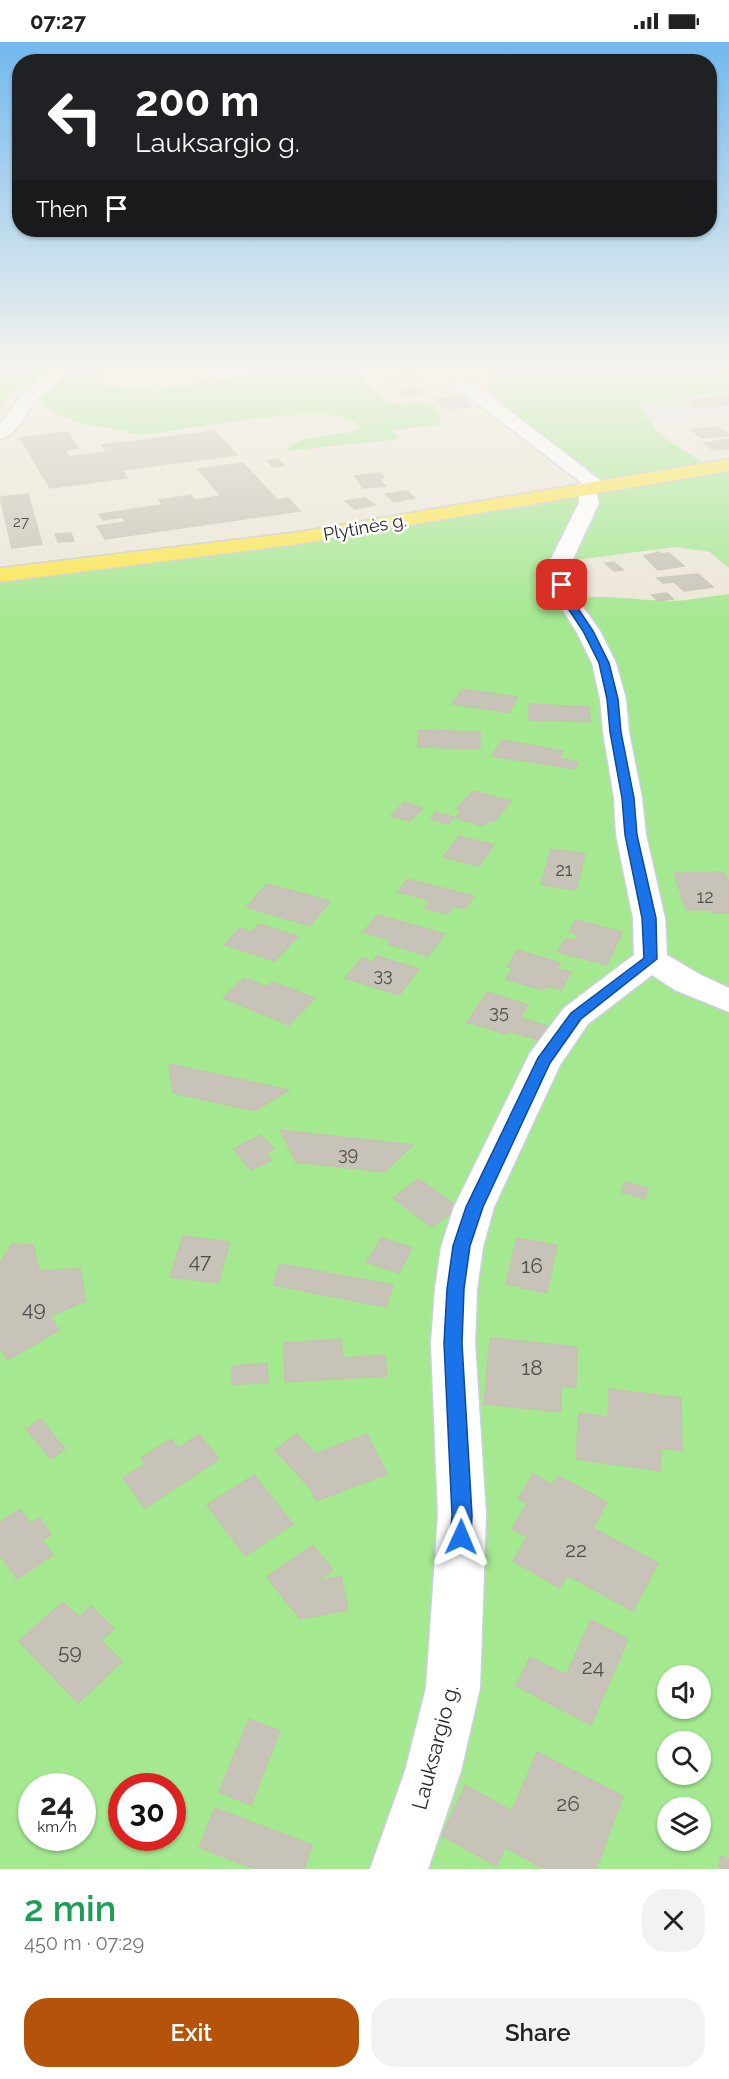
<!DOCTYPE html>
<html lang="en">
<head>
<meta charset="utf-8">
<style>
	:root { --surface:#fff; --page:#f2f2f2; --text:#222; --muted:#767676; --accent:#b45309 }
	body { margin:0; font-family:Raleway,sans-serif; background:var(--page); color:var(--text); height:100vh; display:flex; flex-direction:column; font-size:22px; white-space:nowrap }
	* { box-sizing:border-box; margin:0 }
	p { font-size:20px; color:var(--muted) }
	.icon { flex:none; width:33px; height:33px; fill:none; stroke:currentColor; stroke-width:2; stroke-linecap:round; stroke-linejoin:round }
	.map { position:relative; height:1827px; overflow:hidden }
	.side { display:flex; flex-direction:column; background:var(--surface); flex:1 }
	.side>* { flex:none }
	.guide { position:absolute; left:12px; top:12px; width:705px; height:183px; border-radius:24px; box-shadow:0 2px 4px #0004; background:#202124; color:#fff; overflow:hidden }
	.controls { position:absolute; left:657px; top:1623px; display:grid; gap:12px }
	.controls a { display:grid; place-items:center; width:54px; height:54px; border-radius:50%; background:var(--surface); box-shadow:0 2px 4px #0004; font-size:30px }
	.speed { position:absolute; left:18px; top:1731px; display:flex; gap:12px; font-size:30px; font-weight:700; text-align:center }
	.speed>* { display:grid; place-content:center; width:78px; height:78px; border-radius:50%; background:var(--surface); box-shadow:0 2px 4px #0004; line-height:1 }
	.speed small { font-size:15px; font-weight:400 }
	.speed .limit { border:9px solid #d22; background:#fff; color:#111 }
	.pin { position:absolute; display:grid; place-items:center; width:51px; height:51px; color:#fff; margin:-26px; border-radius:12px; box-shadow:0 3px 9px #0006 }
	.me { position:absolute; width:66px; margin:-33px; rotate:1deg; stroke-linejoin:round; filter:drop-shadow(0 0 4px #0008) }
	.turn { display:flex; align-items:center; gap:21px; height:126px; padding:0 24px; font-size:27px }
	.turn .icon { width:78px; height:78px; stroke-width:2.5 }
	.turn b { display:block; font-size:42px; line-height:51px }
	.then { display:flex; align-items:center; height:57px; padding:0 24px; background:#0003; gap:12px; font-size:22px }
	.round { display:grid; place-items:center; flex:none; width:63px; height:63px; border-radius:24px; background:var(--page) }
	.summary { display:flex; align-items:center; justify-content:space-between; height:102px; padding:0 24px }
	h1 { font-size:36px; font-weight:600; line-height:45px; color:#1e9e55 }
	.button { display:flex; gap:12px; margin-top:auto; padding:12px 24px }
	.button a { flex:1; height:69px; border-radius:24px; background:var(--accent); color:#fff; font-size:24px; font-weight:600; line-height:69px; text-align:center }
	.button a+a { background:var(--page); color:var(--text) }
	.status { display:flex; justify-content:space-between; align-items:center; height:42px; padding:0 30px; background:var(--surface); direction:ltr }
	.status svg { height:16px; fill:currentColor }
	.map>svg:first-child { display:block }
	.industrial { fill:#dedae4 }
	.green { fill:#a4e890; fill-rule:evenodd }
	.building { fill:#c7c3b8; stroke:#c7c2b2; stroke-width:1.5 }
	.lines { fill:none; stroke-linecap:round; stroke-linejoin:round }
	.minor-casing { stroke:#cecfe3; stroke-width:3 }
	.major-casing { stroke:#cbcbcb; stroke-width:3 }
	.minor { fill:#fff; fill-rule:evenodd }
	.major { fill:#fbe64e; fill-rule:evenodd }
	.route { fill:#1a73e8; stroke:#114b97; stroke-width:1.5 }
	.labels { text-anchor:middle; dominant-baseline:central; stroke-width:5; stroke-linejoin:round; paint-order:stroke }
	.far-number-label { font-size:15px; fill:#504f4c }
	.far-street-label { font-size:18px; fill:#282828; stroke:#fff }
	.number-label { font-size:18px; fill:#504f4c }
	.near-number-label { font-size:21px; fill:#504f4c }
	.street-label { font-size:21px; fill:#282828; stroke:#fff }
</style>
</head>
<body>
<div class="status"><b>07:27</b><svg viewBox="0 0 49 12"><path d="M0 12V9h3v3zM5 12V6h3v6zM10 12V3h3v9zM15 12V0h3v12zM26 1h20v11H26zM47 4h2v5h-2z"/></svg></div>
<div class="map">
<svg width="729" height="1827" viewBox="0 0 729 1827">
	<rect width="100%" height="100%" fill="#ece6d8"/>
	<!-- industrial -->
	<polygon class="industrial" points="729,349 729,371 650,377 636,362"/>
	<!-- green -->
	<g class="green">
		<path d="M 0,327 L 106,327 L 96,335 L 99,341 L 131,348 L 154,348 L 293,327 L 358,327 C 363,338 375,355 387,359 C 412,368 425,345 441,377 L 438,383 L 392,388 L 400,397 L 285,409 C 304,389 333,397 357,388 L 359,383 C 328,355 187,390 142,392 C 136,393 130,390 124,389 C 105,386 89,384 70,377 C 57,372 43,368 40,353 L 49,344 C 21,339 18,343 0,363 Z"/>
		<polygon points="493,327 729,327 729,349 637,362 661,394 704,421 596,440 508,371 502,359 488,345"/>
		<path d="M 729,427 L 729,526 L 710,510 L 675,505 L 567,519 L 574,557 C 605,552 636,558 668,559 C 689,559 709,554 729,552 L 729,1827 L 0,1827 L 0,538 L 491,467 C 512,467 537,467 556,456 ZM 668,1634 L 700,1634 L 700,1666 L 668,1666 ZM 668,1700 L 700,1700 L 700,1732 L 668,1732 ZM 32,1744 L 82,1744 L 82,1796 L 32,1796 ZM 122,1744 L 172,1744 L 172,1796 L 122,1796 ZM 668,1766 L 700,1766 L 700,1798 L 668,1798 Z"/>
	</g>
	<!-- building -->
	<g class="building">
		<polygon points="417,333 420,337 391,339 389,335"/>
		<polygon points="416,346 423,351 402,354 395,349"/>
		<polygon points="729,354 729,363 696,366 685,358"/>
		<polygon points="462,355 471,365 445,367 436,357"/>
		<polygon points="718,385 729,393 702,396 691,388"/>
		<polygon points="215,389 237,413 122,428 127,436 50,446 20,396 67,390 78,406 65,408 69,415 108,410 102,403"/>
		<polygon points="729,397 729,407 721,406 723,407 713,408 704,401"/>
		<polygon points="278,417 284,424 274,425 267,419"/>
		<polygon points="243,421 277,458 288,456 300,469 105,497 97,484 126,480 123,475 103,478 99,472 162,463 159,458 191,453 195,458 221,454 198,427"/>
		<polygon points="381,431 384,436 380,437 385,444 363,446 355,434"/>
		<polygon points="407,449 415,456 394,460 385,452"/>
		<polygon points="28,452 42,502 12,506 0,455"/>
		<polygon points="365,456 375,463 355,467 345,459"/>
		<polygon points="71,491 74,499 58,500 55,492"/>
		<polygon points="659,510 661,512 669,511 684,524 658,528 644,514"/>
		<polygon points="614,520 623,528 614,529 605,521"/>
		<polygon points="698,532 713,545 684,549 674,540 663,541 657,536"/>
		<polygon points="667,551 673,557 658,559 652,553"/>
		<polygon points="462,647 517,655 509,671 452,662"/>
		<polygon points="529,662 589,665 590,680 529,678"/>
		<polygon points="419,688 480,690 480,707 418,705"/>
		<polygon points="502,698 563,709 559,716 579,720 575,727 492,714"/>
		<polygon points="473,749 511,759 495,779 490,778 484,784 455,776 462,769 456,767"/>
		<polygon points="404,760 423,766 409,779 390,774"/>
		<polygon points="436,770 454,775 448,782 430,777"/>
		<polygon points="459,794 494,803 479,824 443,815"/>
		<polygon points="551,807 585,812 576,848 541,843"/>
		<polygon points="723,830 729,840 729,871 712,871 711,868 686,868 674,831"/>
		<polygon points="407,837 474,854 465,867 453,864 447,872 424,866 430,858 398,850"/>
		<polygon points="267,842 330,859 310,884 246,865"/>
		<polygon points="378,873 445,892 428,914 388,902 391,898 363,890"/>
		<polygon points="576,878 622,890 607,923 558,910 565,897 574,899 578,892 569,890"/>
		<polygon points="259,882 298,894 275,919 224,903 240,886 252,890"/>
		<polygon points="517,908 560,921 556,926 571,930 561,948 546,944 543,948 506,937 513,926 507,925"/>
		<polygon points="377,914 419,927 399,953 345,936 362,916 373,920"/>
		<polygon points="244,936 267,945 272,940 315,956 289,983 223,956"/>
		<polygon points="487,950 528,963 520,976 547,984 538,998 509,989 507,992 467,980"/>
		<polygon points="169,1022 289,1048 255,1069 173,1051"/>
		<polygon points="280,1088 413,1103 384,1130 296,1120"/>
		<polygon points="261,1093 274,1107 266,1111 272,1118 251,1128 233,1107"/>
		<polygon points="419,1137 458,1165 432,1185 393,1156"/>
		<polygon points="625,1140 648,1146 645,1157 621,1150"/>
		<polygon points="183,1194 230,1200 218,1241 170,1235"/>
		<polygon points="381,1196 412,1206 399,1231 367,1220"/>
		<polygon points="517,1196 557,1203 547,1251 506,1242"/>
		<polygon points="11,1202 33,1203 39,1228 80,1227 86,1259 50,1274 59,1288 8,1318 0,1306 0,1222"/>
		<polygon points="280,1222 393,1243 386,1265 273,1243"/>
		<polygon points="490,1296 577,1305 576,1346 561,1344 561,1370 484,1362"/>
		<polygon points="341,1297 343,1316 385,1313 387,1334 285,1340 284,1301"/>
		<polygon points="267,1321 268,1340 232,1343 232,1324"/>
		<polygon points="609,1347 681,1356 682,1409 661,1406 661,1429 576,1417 579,1371 608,1375"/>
		<polygon points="41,1377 65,1407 51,1417 26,1387"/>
		<polygon points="199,1392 219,1417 145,1466 123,1436 146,1422 141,1416 171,1397 178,1406"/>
		<polygon points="297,1392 315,1412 367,1392 387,1432 316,1459 311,1447 275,1408"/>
		<polygon points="533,1432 552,1443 558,1434 607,1460 593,1486 658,1521 633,1569 567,1533 560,1546 513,1519 527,1495 512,1487 527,1461 518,1457"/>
		<polygon points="254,1433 293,1482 245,1514 207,1463"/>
		<polygon points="20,1467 31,1481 40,1476 51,1492 42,1498 53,1513 17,1537 0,1513 0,1480"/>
		<polygon points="313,1503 333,1528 317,1539 341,1534 348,1568 300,1577 267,1535"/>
		<polygon points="63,1560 79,1575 91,1564 114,1587 101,1598 122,1620 78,1661 19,1599"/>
		<polygon points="591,1578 628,1597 591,1683 516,1644 530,1615 566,1633"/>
		<polygon points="249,1677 280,1689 251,1763 219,1750"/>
		<polygon points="537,1710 623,1754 596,1827 544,1827 505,1805 497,1824 442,1794 465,1743 512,1769"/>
		<polygon points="215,1766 312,1803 304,1827 255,1827 199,1805"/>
		<polygon points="721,1814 729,1818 729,1827 718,1827"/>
	</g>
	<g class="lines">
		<defs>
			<g id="minor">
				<path d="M 53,327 L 71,327 C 62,340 45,347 35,359 C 24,372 18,393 0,397 L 0,382 L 24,350 Z"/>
				<polygon points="462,336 468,337 609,445 606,449 596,450 599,461 571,521 573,543 577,556 600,589 616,621 626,657 629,690 642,756 646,793 665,876 667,913 699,932 729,946 729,970 675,948 652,933 588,982 560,1023 494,1165 483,1205 477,1247 475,1301 486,1473 480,1646 461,1729 428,1827 370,1827 405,1729 426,1646 438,1473 431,1301 435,1247 441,1205 454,1165 530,1011 564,966 634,913 633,876 616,793 614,756 603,690 600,657 592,621 576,589 555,556 551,543 549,521 579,461 579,455 572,447 575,443 582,441 456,345 454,341 456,337"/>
			</g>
			<polygon id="major" points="729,417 729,429 292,503 0,540 0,526 292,491"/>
		</defs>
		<!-- minor casing -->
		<use href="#minor" class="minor-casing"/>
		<!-- major casing -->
		<use href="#major" class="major-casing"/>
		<!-- minor -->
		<use href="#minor" class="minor"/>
		<!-- major -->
		<use href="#major" class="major"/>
	</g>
	<!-- sky -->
	<linearGradient id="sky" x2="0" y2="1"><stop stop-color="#72b8ee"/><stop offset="0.56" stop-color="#f6f4ed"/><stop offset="1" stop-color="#f6f4ed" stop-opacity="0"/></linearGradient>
	<rect width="729" height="583" fill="url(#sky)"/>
	<!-- route -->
	<polygon class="route" points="559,541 567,543 571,556 593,589 609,621 618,657 621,690 634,756 637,793 656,876 657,917 581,977 550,1021 483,1165 470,1204 464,1247 462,1301 472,1473 471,1495 468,1501 461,1504 453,1501 450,1495 452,1473 444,1301 447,1247 453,1204 466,1165 538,1016 571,971 644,916 642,876 625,793 622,756 610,690 607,657 599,621 583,589 561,556"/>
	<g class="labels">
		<!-- far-number labels -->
		<g class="far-number-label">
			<text x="21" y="480">27</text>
		</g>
		<!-- far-street labels -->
		<g class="far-street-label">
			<text transform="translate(365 485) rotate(-10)">Plytinės g.</text>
		</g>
		<!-- number labels -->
		<g class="number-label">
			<text x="564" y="827">21</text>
			<text x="705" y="854">12</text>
			<text x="383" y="932">33</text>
			<text x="499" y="969">35</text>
			<text x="348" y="1111">39</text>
		</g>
		<!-- near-number labels -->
		<g class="near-number-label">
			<text x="200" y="1218">47</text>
			<text x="532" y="1223">16</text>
			<text x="34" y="1266">49</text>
			<text x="532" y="1325">18</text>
			<text x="576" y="1507">22</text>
			<text x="70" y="1609">59</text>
			<text x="593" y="1624">24</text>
			<text x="568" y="1761">26</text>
		</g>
		<!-- street labels -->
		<g class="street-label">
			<text transform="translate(435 1705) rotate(-75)">Lauksargio g.</text>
		</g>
	</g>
</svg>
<div class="controls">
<a><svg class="icon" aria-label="sound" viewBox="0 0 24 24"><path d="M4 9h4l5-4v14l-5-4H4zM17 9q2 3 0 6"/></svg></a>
<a><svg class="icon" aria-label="search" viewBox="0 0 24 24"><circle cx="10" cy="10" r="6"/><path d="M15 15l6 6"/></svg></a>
<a><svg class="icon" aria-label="layers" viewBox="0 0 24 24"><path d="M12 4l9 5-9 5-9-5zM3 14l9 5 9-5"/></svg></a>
</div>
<div class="speed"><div>24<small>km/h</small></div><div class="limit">30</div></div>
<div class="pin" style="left:562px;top:543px;background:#d93025"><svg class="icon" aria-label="arrive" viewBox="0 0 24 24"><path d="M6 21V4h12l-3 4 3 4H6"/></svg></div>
<svg class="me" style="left:461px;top:1495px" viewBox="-20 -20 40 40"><path d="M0-17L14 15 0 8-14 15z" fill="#1a73e8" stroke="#fff" stroke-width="4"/></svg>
<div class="guide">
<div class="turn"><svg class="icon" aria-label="left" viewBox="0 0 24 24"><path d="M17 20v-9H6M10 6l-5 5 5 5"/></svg><div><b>200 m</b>Lauksargio g.</div></div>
<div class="then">Then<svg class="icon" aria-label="arrive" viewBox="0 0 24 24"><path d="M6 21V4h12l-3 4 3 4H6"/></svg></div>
</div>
</div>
<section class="side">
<div class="summary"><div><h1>2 min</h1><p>450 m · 07:29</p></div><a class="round"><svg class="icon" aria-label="close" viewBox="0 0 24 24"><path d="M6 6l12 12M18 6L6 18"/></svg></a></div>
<div class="button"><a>Exit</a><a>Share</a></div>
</section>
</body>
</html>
